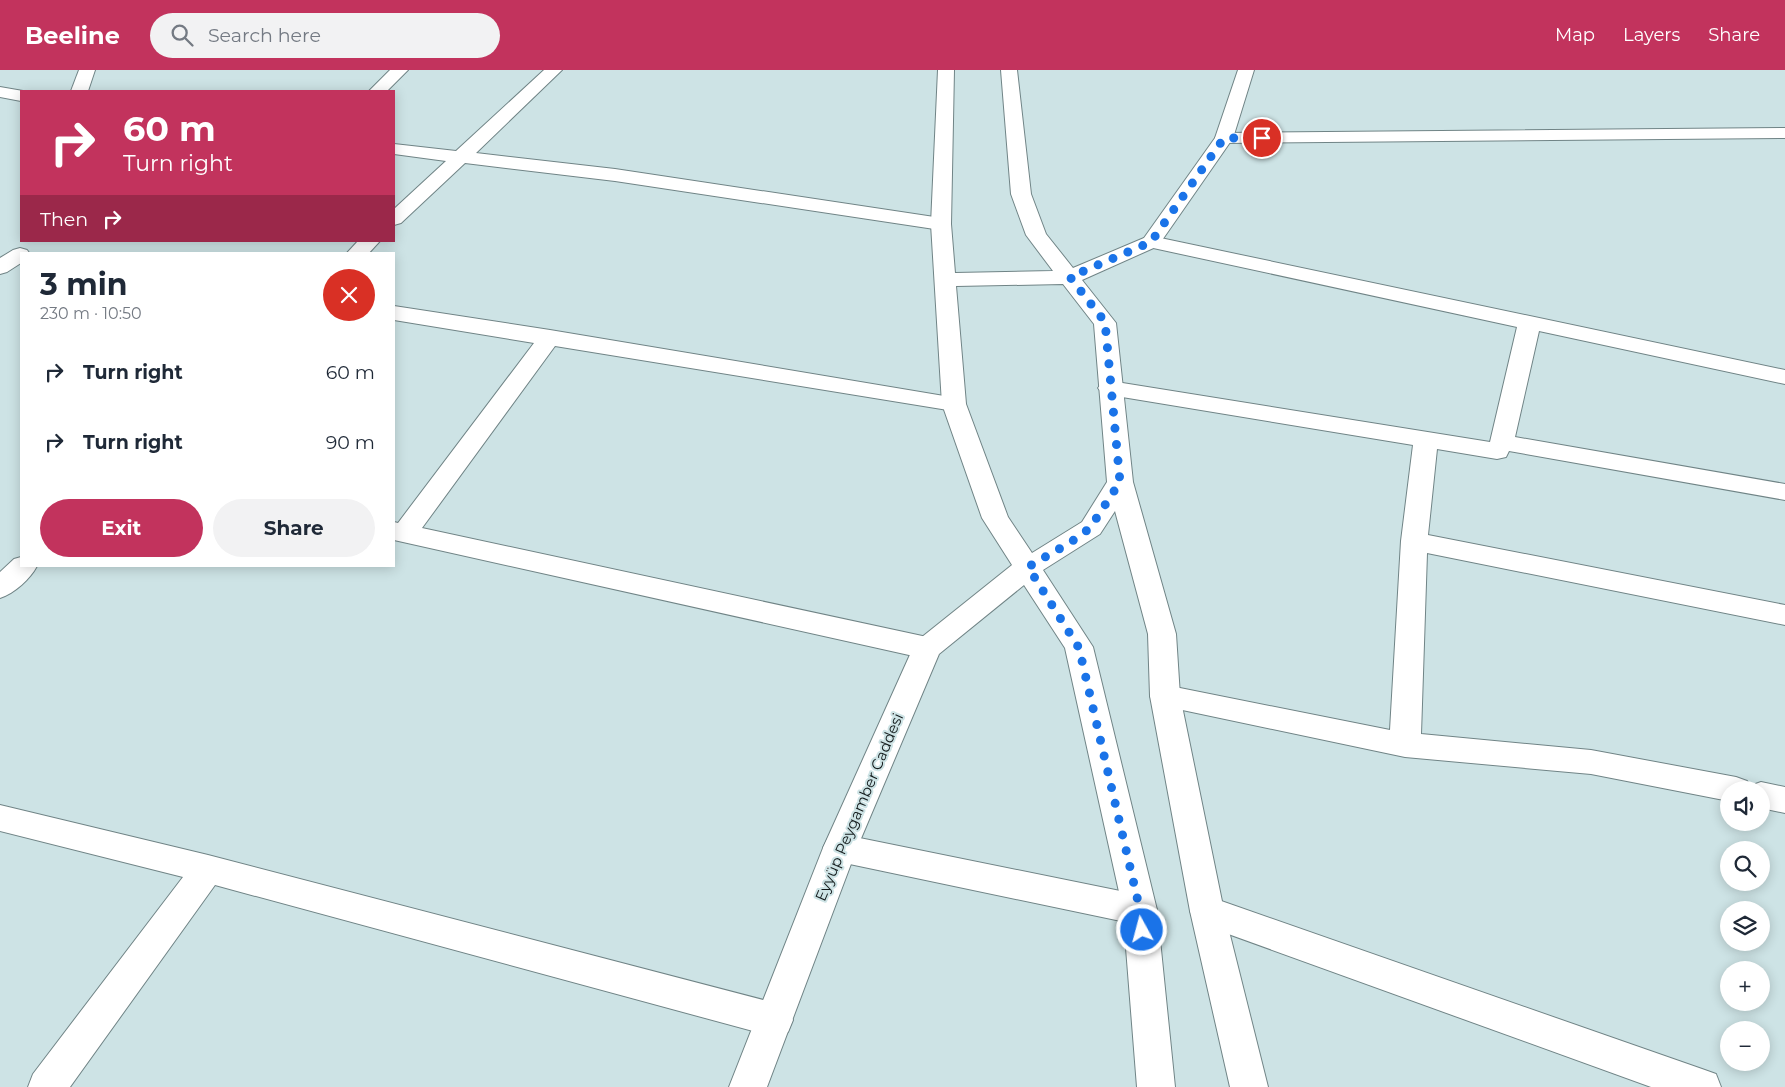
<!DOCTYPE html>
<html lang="en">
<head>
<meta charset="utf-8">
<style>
	:root { --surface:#fff; --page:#f2f2f3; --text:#1f2937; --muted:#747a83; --accent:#c2335d }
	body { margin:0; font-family:Montserrat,sans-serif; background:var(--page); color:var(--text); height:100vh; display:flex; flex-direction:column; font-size:19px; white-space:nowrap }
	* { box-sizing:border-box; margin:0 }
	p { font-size:16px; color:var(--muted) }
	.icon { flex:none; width:28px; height:28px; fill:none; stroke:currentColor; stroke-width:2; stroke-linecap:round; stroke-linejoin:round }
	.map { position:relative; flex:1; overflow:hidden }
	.drawer { position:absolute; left:20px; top:182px; width:375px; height:315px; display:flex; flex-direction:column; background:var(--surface); border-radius:0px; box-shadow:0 2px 12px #0003 }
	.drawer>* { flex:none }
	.guide { position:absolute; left:20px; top:20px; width:375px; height:152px; border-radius:0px; box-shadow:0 2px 12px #0003; background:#c2335d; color:#fff; overflow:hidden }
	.controls { position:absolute; left:1720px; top:711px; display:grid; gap:10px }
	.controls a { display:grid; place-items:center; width:50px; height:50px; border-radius:50%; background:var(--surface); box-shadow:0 2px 12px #0003; font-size:25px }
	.pin { position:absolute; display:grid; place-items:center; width:42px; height:42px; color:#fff; margin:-21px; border:2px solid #fff; border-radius:50%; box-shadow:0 1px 5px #0007 }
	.me { position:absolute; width:55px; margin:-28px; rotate:353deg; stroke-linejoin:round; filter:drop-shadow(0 0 4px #0008) }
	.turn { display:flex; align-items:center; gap:18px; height:105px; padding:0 20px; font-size:22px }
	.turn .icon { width:65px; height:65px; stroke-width:2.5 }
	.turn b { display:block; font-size:35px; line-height:42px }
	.then { display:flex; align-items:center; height:48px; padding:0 20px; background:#0003; gap:10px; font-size:19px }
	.round { display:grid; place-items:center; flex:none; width:52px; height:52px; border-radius:26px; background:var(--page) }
	.head { display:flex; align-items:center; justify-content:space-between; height:85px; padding:0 20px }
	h1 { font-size:30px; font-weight:700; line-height:38px }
	.button { display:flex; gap:10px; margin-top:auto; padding:10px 20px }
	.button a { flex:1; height:58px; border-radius:30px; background:var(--accent); color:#fff; font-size:20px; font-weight:700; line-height:58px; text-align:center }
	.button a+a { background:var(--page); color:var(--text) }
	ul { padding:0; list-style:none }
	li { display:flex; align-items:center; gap:15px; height:70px; padding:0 20px }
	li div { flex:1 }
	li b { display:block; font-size:19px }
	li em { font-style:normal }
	header { display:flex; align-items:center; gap:30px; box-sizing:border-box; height:70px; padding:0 25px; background:var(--accent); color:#fff }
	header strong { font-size:24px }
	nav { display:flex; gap:28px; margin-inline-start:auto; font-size:18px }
	.search { width:350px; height:45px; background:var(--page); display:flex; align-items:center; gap:12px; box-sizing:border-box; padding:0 18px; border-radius:28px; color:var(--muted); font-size:19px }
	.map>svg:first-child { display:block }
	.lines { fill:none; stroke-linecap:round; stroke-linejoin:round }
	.street-casing { stroke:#708486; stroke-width:2 }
	.secondary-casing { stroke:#708486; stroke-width:2 }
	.street { fill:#fff; fill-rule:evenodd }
	.secondary { fill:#fff; fill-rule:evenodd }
	.route { stroke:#1a73e8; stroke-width:9; stroke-dasharray:0 16.2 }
	.labels { text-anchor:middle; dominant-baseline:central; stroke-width:4; stroke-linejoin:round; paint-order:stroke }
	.street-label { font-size:15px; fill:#12191a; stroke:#cde3e5 }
</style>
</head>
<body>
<header>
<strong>Beeline</strong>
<div class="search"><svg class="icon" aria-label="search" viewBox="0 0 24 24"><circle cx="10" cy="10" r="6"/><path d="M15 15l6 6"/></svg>Search here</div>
<nav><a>Map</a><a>Layers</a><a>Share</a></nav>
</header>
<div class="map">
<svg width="1785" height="1017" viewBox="0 0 1785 1017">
	<rect width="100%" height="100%" fill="#cde3e5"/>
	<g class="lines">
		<defs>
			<g id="street">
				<polygon points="79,0 95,0 88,21 71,21"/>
				<polygon points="390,0 408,0 387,21 369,21"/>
				<polygon points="544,0 562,0 476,83 615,99 941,148 948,150 951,154 948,158 941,160 615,111 465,93 401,153 394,155 394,139 446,91 394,84 394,74 456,81"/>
				<polygon points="0,17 23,21 21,21 21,31 0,27"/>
				<polygon points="1785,58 1785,68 1224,73 1218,72 1215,68 1218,64 1224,63"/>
				<polygon points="1151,166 1785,300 1785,314 1539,261 1515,367 1785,414 1785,430 1509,381 1506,387 1497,389 1437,379 1428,465 1785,535 1785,555 1427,483 1421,664 1591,680 1736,707 1747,711 1750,716 1761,712 1785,717 1785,743 1761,738 1761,720 1729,720 1729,731 1591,704 1405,687 1154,634 1150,626 1154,618 1165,615 1390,660 1401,471 1413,375 1110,325 1102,323 1098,318 1102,313 1110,311 1490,372 1517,257 1144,176 1141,172 1144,168"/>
				<polygon points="358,171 380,171 368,184 346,184"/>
				<polygon points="20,178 27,180 30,184 21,184 21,193 7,202 0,204 0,188 13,180"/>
				<polygon points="394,236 550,260 962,329 966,334 962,339 954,341 555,276 422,458 927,567 937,571 941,578 937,585 927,589 394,470 394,452 398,453 534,273 394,250"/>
				<path d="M 21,487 L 21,496 L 37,496 C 30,509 15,523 0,528 L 0,502 L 14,489 Z"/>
				<polygon points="0,735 208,785 775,933 788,938 793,950 788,962 775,967 215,815 70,1017 28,1017 33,1004 183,807 0,761"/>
				<polygon points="840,764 1140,825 1152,829 1157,840 1152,851 1140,855 840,792 828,788 823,778 828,768"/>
				<polygon points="1207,826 1702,999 1716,1004 1721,1017 1651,1017 1195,852 1190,841 1195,830"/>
			</g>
			<path id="secondary" d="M 938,0 L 954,0 L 951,154 L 955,203 L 1053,201 L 1026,165 L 1011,124 L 1001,0 L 1017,0 L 1031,124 L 1046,164 L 1073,198 L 1144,168 L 1215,68 L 1238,0 L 1254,0 L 1233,68 L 1158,176 L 1082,210 L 1116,253 L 1133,412 L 1176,564 L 1180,626 L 1224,841 L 1268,1017 L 1230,1017 L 1190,841 L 1150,626 L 1148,564 L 1115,441 L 1100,464 L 1043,500 L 1093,577 L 1157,840 L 1175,1017 L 1137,1017 L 1123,840 L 1065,578 L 1024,515 L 939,584 L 857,778 L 767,1017 L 729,1017 L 823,778 L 913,578 L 917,571 L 1012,495 L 982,448 L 942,334 L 931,154 ZM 1063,214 L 1094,254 L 1107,412 L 1082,452 L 1032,483 L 1008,447 L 966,334 L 956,216 Z"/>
		</defs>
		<!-- street casing -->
		<use href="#street" class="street-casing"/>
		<!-- secondary casing -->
		<use href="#secondary" class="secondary-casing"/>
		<!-- street -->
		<use href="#street" class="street"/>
		<!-- secondary -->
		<use href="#secondary" class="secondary"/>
	</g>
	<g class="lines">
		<!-- route -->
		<polyline class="route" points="1142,860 1140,840 1079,578 1028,497 1071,472 1090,458 1120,412 1105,252 1070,207 1151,172 1224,68 1262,68"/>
	</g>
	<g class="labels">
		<!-- street labels -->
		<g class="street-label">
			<text transform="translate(859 737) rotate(-67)">Eyyüp Peygamber Caddesi</text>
		</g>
	</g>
</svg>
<div class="controls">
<a><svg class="icon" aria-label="sound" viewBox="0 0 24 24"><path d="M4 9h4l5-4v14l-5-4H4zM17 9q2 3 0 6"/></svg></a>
<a><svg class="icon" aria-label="search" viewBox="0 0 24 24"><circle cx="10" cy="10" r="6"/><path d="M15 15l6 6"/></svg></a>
<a><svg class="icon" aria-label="layers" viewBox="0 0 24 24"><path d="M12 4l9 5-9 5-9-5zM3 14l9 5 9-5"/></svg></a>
<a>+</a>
<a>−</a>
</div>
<div class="pin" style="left:1262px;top:68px;background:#d93025"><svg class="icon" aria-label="arrive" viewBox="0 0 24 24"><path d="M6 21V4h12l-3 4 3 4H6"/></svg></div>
<svg class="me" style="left:1142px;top:860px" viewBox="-20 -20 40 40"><circle r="17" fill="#1a73e8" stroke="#fff" stroke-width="3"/><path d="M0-11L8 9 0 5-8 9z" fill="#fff"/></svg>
<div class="guide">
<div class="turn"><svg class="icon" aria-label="right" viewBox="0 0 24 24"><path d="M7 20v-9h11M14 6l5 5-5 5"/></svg><div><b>60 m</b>Turn right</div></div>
<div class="then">Then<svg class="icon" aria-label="right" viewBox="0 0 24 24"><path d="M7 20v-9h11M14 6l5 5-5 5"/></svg></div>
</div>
<section class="drawer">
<div class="head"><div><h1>3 min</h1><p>230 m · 10:50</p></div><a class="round" style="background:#d93025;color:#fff"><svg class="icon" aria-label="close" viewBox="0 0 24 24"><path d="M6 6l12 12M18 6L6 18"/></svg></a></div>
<ul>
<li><svg class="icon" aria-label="right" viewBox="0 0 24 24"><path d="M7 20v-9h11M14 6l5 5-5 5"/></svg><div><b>Turn right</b></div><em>60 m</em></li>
<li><svg class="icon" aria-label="right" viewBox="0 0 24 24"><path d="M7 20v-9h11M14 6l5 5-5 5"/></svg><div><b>Turn right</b></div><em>90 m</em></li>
</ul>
<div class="button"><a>Exit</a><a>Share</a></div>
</section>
</div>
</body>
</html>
